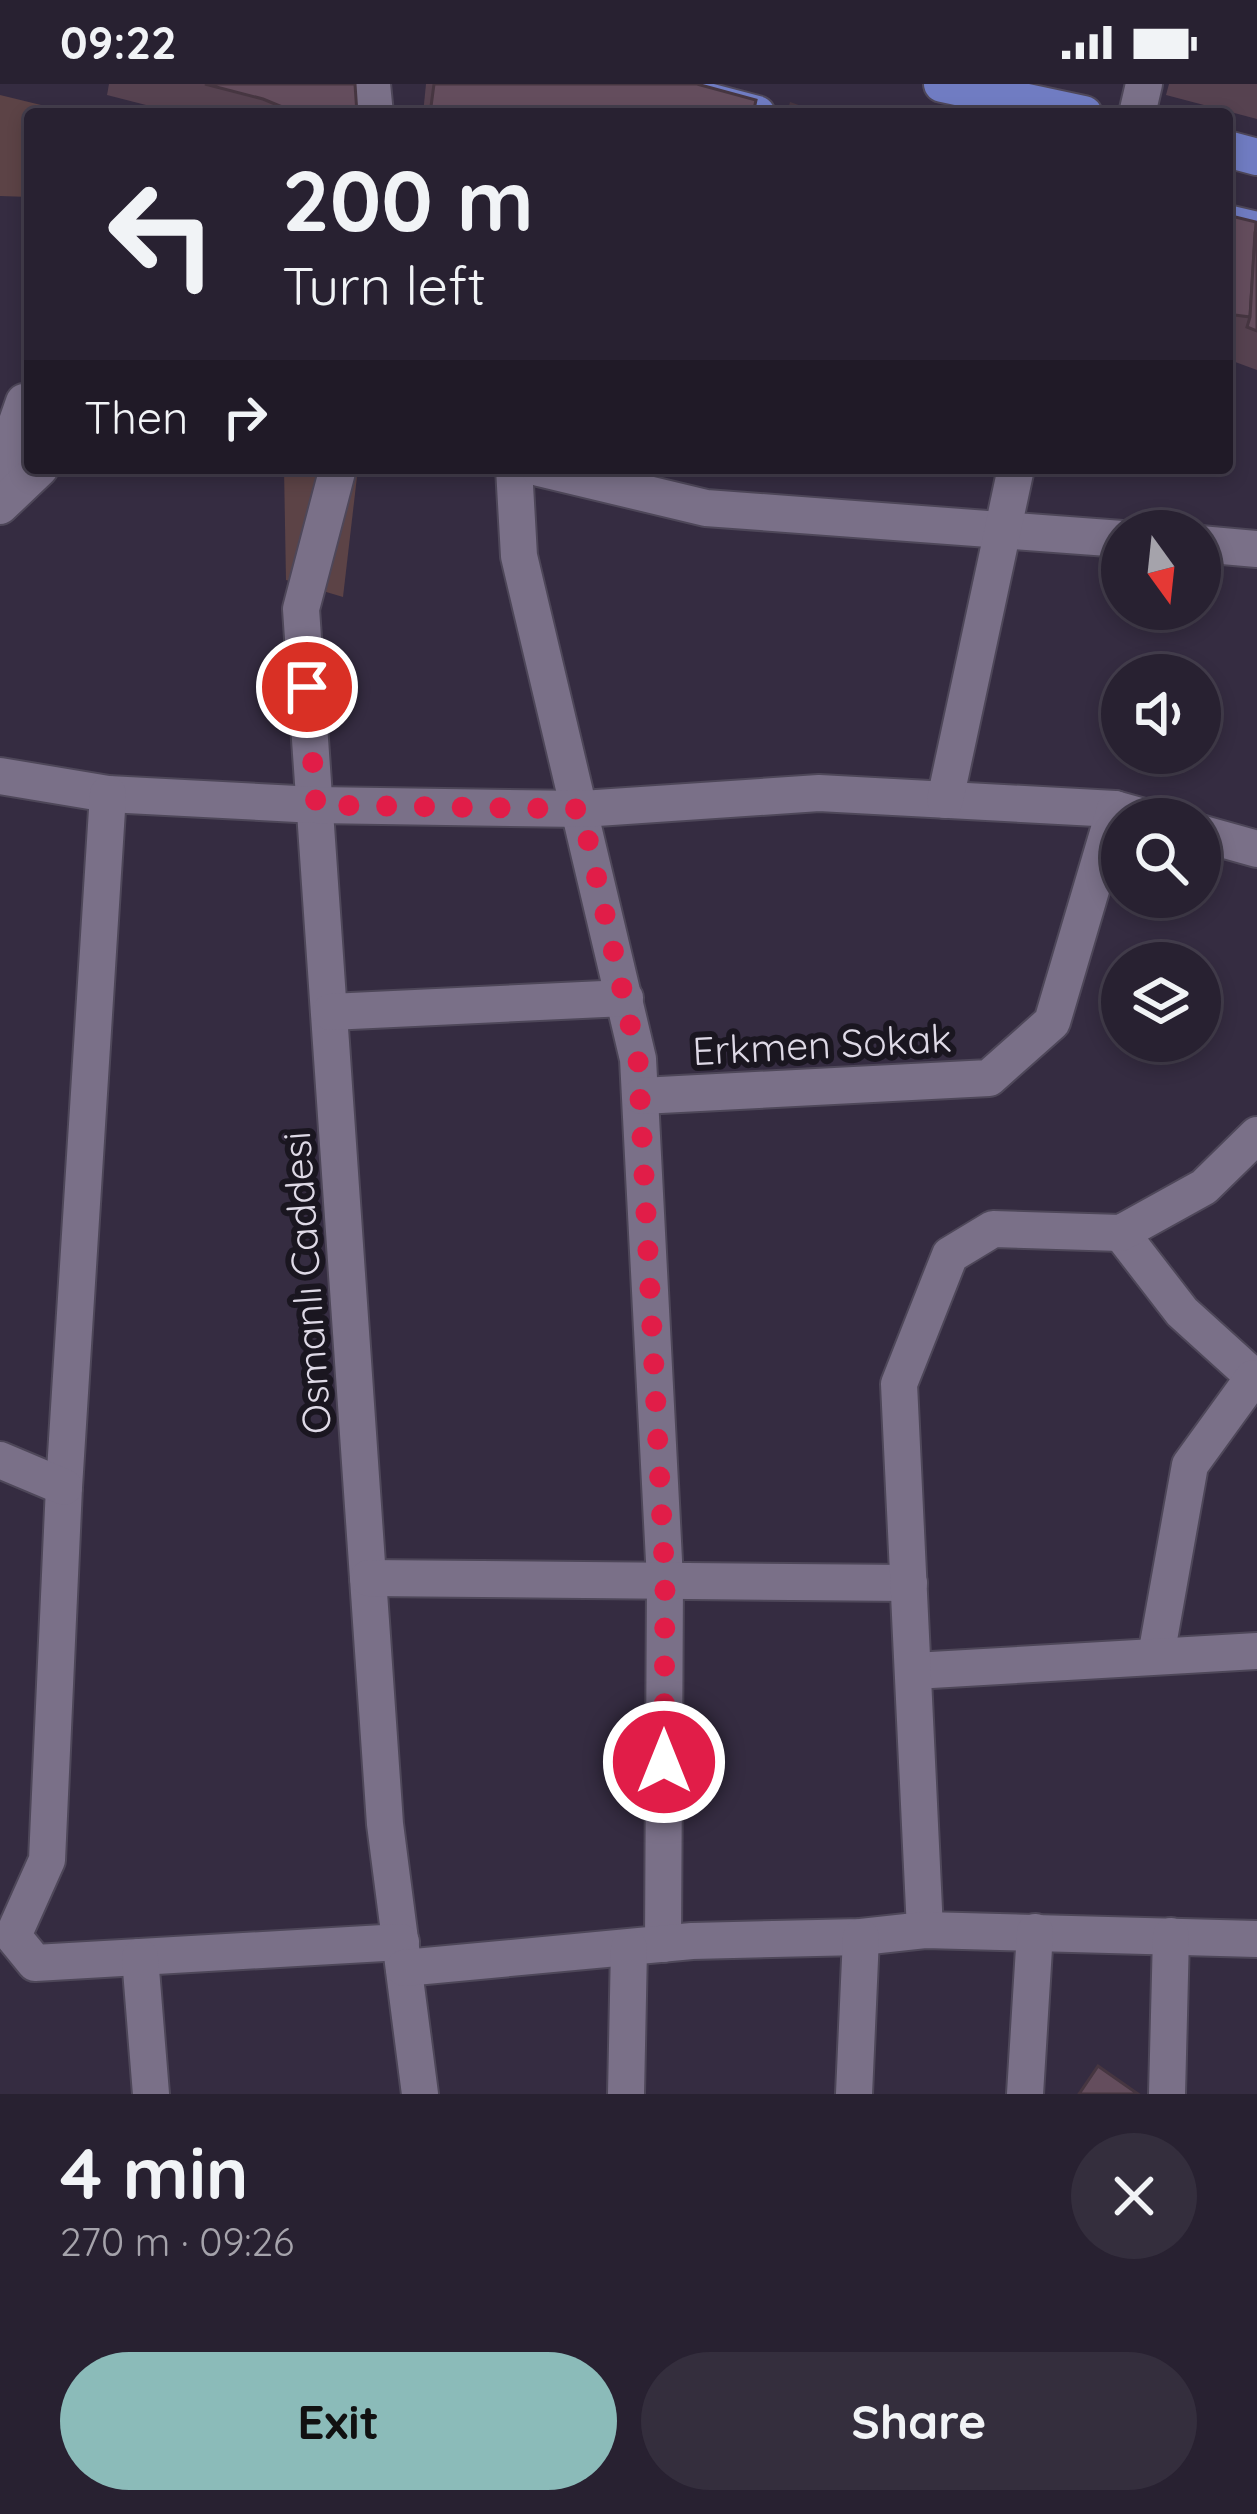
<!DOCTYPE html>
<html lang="en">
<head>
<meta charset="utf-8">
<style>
	:root { --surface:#282131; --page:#342e3d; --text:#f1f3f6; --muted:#a5a3ab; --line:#443e4d; --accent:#8bbbb9 }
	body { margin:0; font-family:Quicksand,sans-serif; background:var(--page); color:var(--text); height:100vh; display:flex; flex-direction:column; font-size:45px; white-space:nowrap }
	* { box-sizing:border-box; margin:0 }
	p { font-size:39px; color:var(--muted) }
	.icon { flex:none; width:66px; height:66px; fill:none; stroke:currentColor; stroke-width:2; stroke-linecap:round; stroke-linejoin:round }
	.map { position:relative; height:2010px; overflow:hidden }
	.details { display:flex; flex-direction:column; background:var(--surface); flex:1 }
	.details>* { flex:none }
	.guide { position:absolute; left:24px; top:24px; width:1209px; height:366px; border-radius:12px; box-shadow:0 6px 18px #0003,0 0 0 3px var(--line); background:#282131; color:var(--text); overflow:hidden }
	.needle { width:78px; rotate:165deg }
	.buttons { position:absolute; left:1101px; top:426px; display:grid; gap:24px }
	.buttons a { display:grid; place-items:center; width:120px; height:120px; border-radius:50%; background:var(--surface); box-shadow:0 6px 18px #0003,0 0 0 3px var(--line); font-size:60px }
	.pin { position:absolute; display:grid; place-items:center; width:102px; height:102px; color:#fff; margin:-51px; border:6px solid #fff; border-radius:50%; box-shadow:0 3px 12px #0007 }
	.me { position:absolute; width:132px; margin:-66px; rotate:0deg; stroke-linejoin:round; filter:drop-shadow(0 0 9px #0008) }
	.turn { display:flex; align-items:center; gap:42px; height:252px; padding:0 60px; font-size:54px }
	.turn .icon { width:156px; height:156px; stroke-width:2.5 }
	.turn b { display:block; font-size:84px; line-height:102px }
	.then { display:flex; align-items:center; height:114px; padding:0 60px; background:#0003; gap:24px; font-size:45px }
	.round { display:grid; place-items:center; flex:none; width:126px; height:126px; border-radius:63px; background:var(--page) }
	.headline { display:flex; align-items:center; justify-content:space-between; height:204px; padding:0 60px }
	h1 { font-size:72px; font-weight:700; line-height:90px }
	.action { display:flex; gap:24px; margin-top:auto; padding:24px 60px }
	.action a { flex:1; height:138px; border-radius:72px; background:var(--accent); color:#111; font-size:48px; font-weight:700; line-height:138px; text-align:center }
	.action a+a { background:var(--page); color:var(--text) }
	.status { display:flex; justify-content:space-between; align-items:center; height:84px; padding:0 60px; background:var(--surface); direction:ltr }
	.status svg { height:33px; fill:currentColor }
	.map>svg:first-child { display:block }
	.green { fill:#5c4346 }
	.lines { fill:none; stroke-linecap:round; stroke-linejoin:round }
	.minor-casing { stroke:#4e4759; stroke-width:40 }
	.major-casing { stroke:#4e4759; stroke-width:40 }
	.minor { stroke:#7a7088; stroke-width:36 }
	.major { stroke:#707cc2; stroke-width:36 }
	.wall { fill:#564250 }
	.building { fill:#644d5d; stroke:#463641; stroke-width:3 }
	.route { stroke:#e11d48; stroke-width:21; stroke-dasharray:0 37.8 }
	.labels { text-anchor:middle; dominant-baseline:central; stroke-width:12; stroke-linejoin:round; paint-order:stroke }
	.street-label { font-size:39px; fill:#ded9e6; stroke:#1a1620 }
</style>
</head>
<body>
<div class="status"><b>09:22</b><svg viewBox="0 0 49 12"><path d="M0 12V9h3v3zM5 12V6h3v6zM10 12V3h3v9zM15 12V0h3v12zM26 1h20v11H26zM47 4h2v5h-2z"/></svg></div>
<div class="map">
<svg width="1257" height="2010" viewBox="0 0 1257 2010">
	<rect width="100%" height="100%" fill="#352c41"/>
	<!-- green -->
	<g class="green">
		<polygon points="0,11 78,30 30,30 30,113 0,112"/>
		<polygon points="284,384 358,384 343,513 286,496"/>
	</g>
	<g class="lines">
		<defs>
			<g id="minor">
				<polyline points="372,0 375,30"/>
				<polyline points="1137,30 1144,0"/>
				<polyline points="338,384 301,525 385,1740 420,2010"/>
				<polyline points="514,384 519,472 638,975 665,1496 663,1860"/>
				<polyline points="539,384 706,424 1122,455"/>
				<polyline points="0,386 24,318"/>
				<polyline points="0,422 40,384"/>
				<polyline points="1200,460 1257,465"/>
				<polyline points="0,692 108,710 316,721 582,725 819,709 1115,725 1151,735"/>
				<polyline points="108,710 64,1403 47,1776 13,1852 35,1879 401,1858"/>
				<polyline points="945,716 1016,384"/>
				<polyline points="1200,749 1257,765"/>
				<polyline points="330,928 625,914"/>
				<polyline points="641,1012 989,994 1052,938 1115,725"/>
				<polyline points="1121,1149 1182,1228 1257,1296"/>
				<polyline points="0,1376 64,1403"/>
				<polyline points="368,1494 909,1499"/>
				<polyline points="1156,1572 1190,1381 1253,1294"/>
				<polyline points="914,1587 1257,1567"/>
				<polyline points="925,1846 899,1300 950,1171 993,1145 1121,1149 1204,1103 1257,1051"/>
				<polyline points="140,1873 151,2010"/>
				<polyline points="404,1884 692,1857 861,1853 925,1846 1257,1855"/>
				<polyline points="626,2010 629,1864"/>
				<polyline points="854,2010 861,1853"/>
				<polyline points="1025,2010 1035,1848"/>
				<polyline points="1167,2010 1171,1852"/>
			</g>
			<g id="major">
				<polyline points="643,0 757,30"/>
				<polyline points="942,0 1084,30"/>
				<polyline points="1227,65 1257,73"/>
				<polyline points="1227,139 1257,146"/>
			</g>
		</defs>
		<!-- minor casing -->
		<use href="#minor" class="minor-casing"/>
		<!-- major casing -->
		<use href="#major" class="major-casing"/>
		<!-- minor -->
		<use href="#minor" class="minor"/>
		<!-- major -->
		<use href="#major" class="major"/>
	</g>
	<!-- wall -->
	<g class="wall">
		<polygon points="109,0 355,0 357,30 181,30 107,11"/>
		<polygon points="426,0 697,0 753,30 423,30"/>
		<polygon points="1169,0 1257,0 1257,35 1166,11"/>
		<polygon points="1227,131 1257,149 1257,286 1227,275"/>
	</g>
	<!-- building -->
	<g class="building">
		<polygon points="205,0 355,0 357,30 299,30 263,15"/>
		<polygon points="434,0 697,0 756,16 753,30 430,30"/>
		<polygon points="791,20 820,30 788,30"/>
		<polygon points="1227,131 1256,138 1250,233 1227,230"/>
		<polygon points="1255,149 1257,149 1257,247 1247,243 1250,233"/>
		<polygon points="1098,1982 1138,2010 1079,2010"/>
	</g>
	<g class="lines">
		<!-- route -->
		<polyline class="route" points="307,603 316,721 581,725 638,975 665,1496 664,1678"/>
	</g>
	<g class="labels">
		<!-- street labels -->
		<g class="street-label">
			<text transform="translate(822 960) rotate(-3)">Erkmen Sokak</text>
			<text transform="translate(306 1199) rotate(-94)">Osmanlı Caddesi</text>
		</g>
	</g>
</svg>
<div class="buttons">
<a><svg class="needle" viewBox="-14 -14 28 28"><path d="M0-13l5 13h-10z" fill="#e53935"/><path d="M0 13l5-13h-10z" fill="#a5a3ab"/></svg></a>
<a><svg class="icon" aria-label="sound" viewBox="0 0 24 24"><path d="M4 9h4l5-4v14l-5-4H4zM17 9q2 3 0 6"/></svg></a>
<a><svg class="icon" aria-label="search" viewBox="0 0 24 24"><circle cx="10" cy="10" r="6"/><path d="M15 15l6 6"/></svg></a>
<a><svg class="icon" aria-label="layers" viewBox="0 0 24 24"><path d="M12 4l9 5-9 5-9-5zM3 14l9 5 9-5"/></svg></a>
</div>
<div class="pin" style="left:307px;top:603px;background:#d93025"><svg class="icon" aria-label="arrive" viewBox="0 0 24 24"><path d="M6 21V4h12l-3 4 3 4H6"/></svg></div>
<svg class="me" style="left:664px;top:1678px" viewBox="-20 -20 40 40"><circle r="17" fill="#e11d48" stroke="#fff" stroke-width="3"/><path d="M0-11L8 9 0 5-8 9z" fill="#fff"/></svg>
<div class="guide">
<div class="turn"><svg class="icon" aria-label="left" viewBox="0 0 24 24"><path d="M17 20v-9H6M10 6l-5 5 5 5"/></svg><div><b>200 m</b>Turn left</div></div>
<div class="then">Then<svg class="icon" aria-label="right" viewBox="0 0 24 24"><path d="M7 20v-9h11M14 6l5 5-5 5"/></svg></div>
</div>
</div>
<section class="details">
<div class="headline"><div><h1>4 min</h1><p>270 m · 09:26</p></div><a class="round"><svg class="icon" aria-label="close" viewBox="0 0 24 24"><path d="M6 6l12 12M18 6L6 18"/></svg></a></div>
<div class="action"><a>Exit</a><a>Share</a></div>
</section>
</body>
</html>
